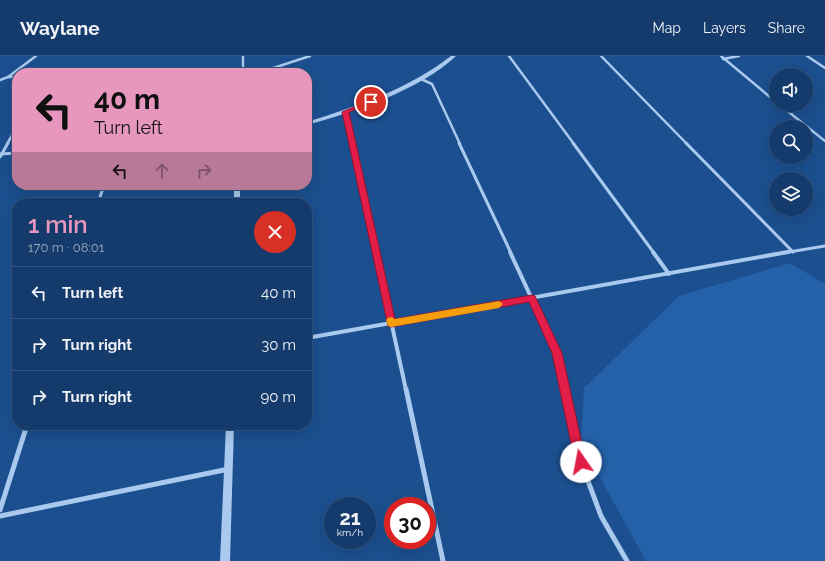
<!DOCTYPE html>
<html lang="en">
<head>
<meta charset="utf-8">
<style>
	:root { --surface:#143b6b; --page:#214673; --text:#f1f3f6; --muted:#9dadc1; --line:#33557e; --accent:#e797bd }
	body { margin:0; font-family:Raleway,sans-serif; background:var(--page); color:var(--text); height:100vh; display:flex; flex-direction:column; font-size:15px; white-space:nowrap }
	* { box-sizing:border-box; margin:0 }
	p { font-size:13px; color:var(--muted) }
	.icon { flex:none; width:22px; height:22px; fill:none; stroke:currentColor; stroke-width:2; stroke-linecap:round; stroke-linejoin:round }
	.map { position:relative; flex:1; overflow:hidden }
	.side { position:absolute; left:12px; top:142px; width:300px; height:232px; display:flex; flex-direction:column; background:var(--surface); border-radius:16px; box-shadow:0 4px 16px #0002,0 0 0 1px var(--line) }
	.side>* { flex:none }
	.banner { position:absolute; left:12px; top:12px; width:300px; height:122px; border-radius:16px; box-shadow:0 4px 16px #0002,0 0 0 1px var(--line); background:#e797bd; color:#111; overflow:hidden }
	.buttons { position:absolute; left:769px; top:12px; display:grid; gap:8px }
	.buttons a { display:grid; place-items:center; width:44px; height:44px; border-radius:50%; background:var(--surface); box-shadow:0 4px 16px #0002,0 0 0 1px var(--line); font-size:20px }
	.speed { position:absolute; left:324px; top:441px; display:flex; gap:8px; font-size:20px; font-weight:700; text-align:center }
	.speed>* { display:grid; place-content:center; width:52px; height:52px; border-radius:50%; background:var(--surface); box-shadow:0 4px 16px #0002,0 0 0 1px var(--line); line-height:1 }
	.speed small { font-size:10px; font-weight:400 }
	.speed .limit { border:6px solid #d22; background:#fff; color:#111 }
	.pin { position:absolute; display:grid; place-items:center; width:34px; height:34px; color:#fff; margin:-17px; border:2px solid #fff; border-radius:50%; box-shadow:0 1px 4px #0007 }
	.me { position:absolute; width:44px; margin:-22px; rotate:348deg; stroke-linejoin:round; filter:drop-shadow(0 0 3px #0008) }
	.turn { display:flex; align-items:center; gap:14px; height:84px; padding:0 16px; font-size:18px }
	.turn .icon { width:52px; height:52px; stroke-width:2.5 }
	.turn b { display:block; font-size:28px; line-height:34px }
	.lanes { display:flex; align-items:center; height:38px; padding:0 16px; background:#0003; justify-content:center; gap:20px; direction:ltr }
	.lanes .off { opacity:.35 }
	.round { display:grid; place-items:center; flex:none; width:42px; height:42px; border-radius:21px; background:var(--page) }
	.headline { display:flex; align-items:center; justify-content:space-between; height:68px; padding:0 16px }
	h1 { font-size:24px; font-weight:600; line-height:30px; color:var(--accent) }
	ul { padding:0; list-style:none }
	li { display:flex; align-items:center; gap:12px; height:52px; padding:0 16px; border-top:1px solid var(--line) }
	li div { flex:1 }
	li b { display:block; font-size:15px }
	li em { font-style:normal }
	header { display:flex; align-items:center; gap:24px; box-sizing:border-box; height:56px; padding:0 20px; background:var(--surface); border-bottom:1px solid var(--line) }
	header strong { font-size:19px }
	nav { display:flex; gap:22px; margin-inline-start:auto; font-size:14px }
	.map>svg:first-child { display:block }
	.green { fill:#2461a8 }
	.lines { fill:none; stroke-linecap:round; stroke-linejoin:round }
	.minor-far3 { stroke:#a9c9ee; stroke-width:2.5 }
	.minor-far2 { stroke:#a9c9ee; stroke-width:3 }
	.minor-far1 { stroke:#a9c9ee; stroke-width:4 }
	.minor { stroke:#a9c9ee; stroke-width:5 }
	.tertiary { fill:#a9c9ee; fill-rule:evenodd }
	.route { fill:#e11d48; stroke:#92132f }
	.slow { fill:#f59e0b }
</style>
</head>
<body>
<header>
<strong>Waylane</strong>
<nav><a>Map</a><a>Layers</a><a>Share</a></nav>
</header>
<div class="map">
<svg width="825" height="505" viewBox="0 0 825 505">
	<rect width="100%" height="100%" fill="#1b4f8f"/>
	<!-- green -->
	<polygon class="green" points="790,207 825,228 825,505 646,505 581,387 584,332 679,240"/>
	<g class="lines">
		<!-- minor-far3 -->
		<g class="minor-far3">
			<polyline points="243,0 243,17"/>
			<polyline points="509,0 574,88"/>
			<polyline points="601,0 687,88"/>
			<polyline points="721,0 776,46"/>
			<polyline points="807,0 825,12"/>
			<polyline points="723,3 739,0"/>
			<polyline points="258,17 310,0"/>
			<polyline points="8,21 36,0"/>
			<polyline points="421,23 432,28 460,88"/>
			<polyline points="0,24 8,21 17,21"/>
			<polyline points="780,49 825,85"/>
			<polyline points="345,56 352,88"/>
			<polyline points="7,88 17,71"/>
		</g>
		<!-- minor-far2 -->
		<g class="minor-far2">
			<polyline points="352,87 376,197"/>
			<polyline points="459,87 511,197"/>
			<polyline points="573,87 654,197"/>
			<polyline points="686,87 793,196"/>
			<polyline points="0,98 17,97"/>
			<polyline points="0,101 8,87"/>
			<polyline points="98,147 104,129"/>
			<polyline points="783,197 825,190"/>
		</g>
		<!-- minor-far1 -->
		<g class="minor-far1">
			<polyline points="376,196 406,334"/>
			<polyline points="510,196 557,297 565,334"/>
			<polyline points="653,196 669,218"/>
			<polyline points="307,282 788,196"/>
		</g>
		<!-- minor -->
		<g class="minor">
			<polyline points="406,333 443,505"/>
			<polyline points="565,333 581,406 601,460 627,505"/>
			<polyline points="0,454 27,369"/>
			<polyline points="0,460 229,413"/>
		</g>
		<!-- tertiary -->
		<g class="tertiary">
			<path d="M 451,0 L 456,0 C 420,34 354,56 307,69 L 307,66 C 358,50 408,33 451,0 Z"/>
			<rect x="234" y="129" width="6" height="18"/>
			<polygon points="226,369 234,369 230,505 220,505"/>
		</g>
	</g>
	<!-- route -->
	<polygon class="route" points="369,45 374,46 349,56 395,263 532,239 535,240 562,297 586,406 585,410 581,412 577,410 575,406 552,297 529,246 391,271 388,270 342,56"/>
	<!-- slow -->
	<polygon class="slow" points="499,245 503,248 499,252 391,271 388,270 386,264 388,262 391,261 395,263"/>
</svg>
<div class="buttons">
<a><svg class="icon" aria-label="sound" viewBox="0 0 24 24"><path d="M4 9h4l5-4v14l-5-4H4zM17 9q2 3 0 6"/></svg></a>
<a><svg class="icon" aria-label="search" viewBox="0 0 24 24"><circle cx="10" cy="10" r="6"/><path d="M15 15l6 6"/></svg></a>
<a><svg class="icon" aria-label="layers" viewBox="0 0 24 24"><path d="M12 4l9 5-9 5-9-5zM3 14l9 5 9-5"/></svg></a>
</div>
<div class="speed"><div>21<small>km/h</small></div><div class="limit">30</div></div>
<div class="pin" style="left:371px;top:46px;background:#d93025"><svg class="icon" aria-label="arrive" viewBox="0 0 24 24"><path d="M6 21V4h12l-3 4 3 4H6"/></svg></div>
<svg class="me" style="left:581px;top:406px" viewBox="-20 -20 40 40"><circle r="19" fill="#fff"/><path d="M0-13L10 11 0 6-10 11z" fill="#e11d48"/></svg>
<div class="banner">
<div class="turn"><svg class="icon" aria-label="left" viewBox="0 0 24 24"><path d="M17 20v-9H6M10 6l-5 5 5 5"/></svg><div><b>40 m</b>Turn left</div></div>
<div class="lanes"><svg class="icon" aria-label="left" viewBox="0 0 24 24"><path d="M17 20v-9H6M10 6l-5 5 5 5"/></svg><svg class="icon off" aria-label="ahead" viewBox="0 0 24 24"><path d="M12 20V5M6 11l6-6 6 6"/></svg><svg class="icon off" aria-label="right" viewBox="0 0 24 24"><path d="M7 20v-9h11M14 6l5 5-5 5"/></svg></div>
</div>
<section class="side">
<div class="headline"><div><h1>1 min</h1><p>170 m · 08:01</p></div><a class="round" style="background:#d93025;color:#fff"><svg class="icon" aria-label="close" viewBox="0 0 24 24"><path d="M6 6l12 12M18 6L6 18"/></svg></a></div>
<ul>
<li><svg class="icon" aria-label="left" viewBox="0 0 24 24"><path d="M17 20v-9H6M10 6l-5 5 5 5"/></svg><div><b>Turn left</b></div><em>40 m</em></li>
<li><svg class="icon" aria-label="right" viewBox="0 0 24 24"><path d="M7 20v-9h11M14 6l5 5-5 5"/></svg><div><b>Turn right</b></div><em>30 m</em></li>
<li><svg class="icon" aria-label="right" viewBox="0 0 24 24"><path d="M7 20v-9h11M14 6l5 5-5 5"/></svg><div><b>Turn right</b></div><em>90 m</em></li>
</ul>
</section>
</div>
</body>
</html>
